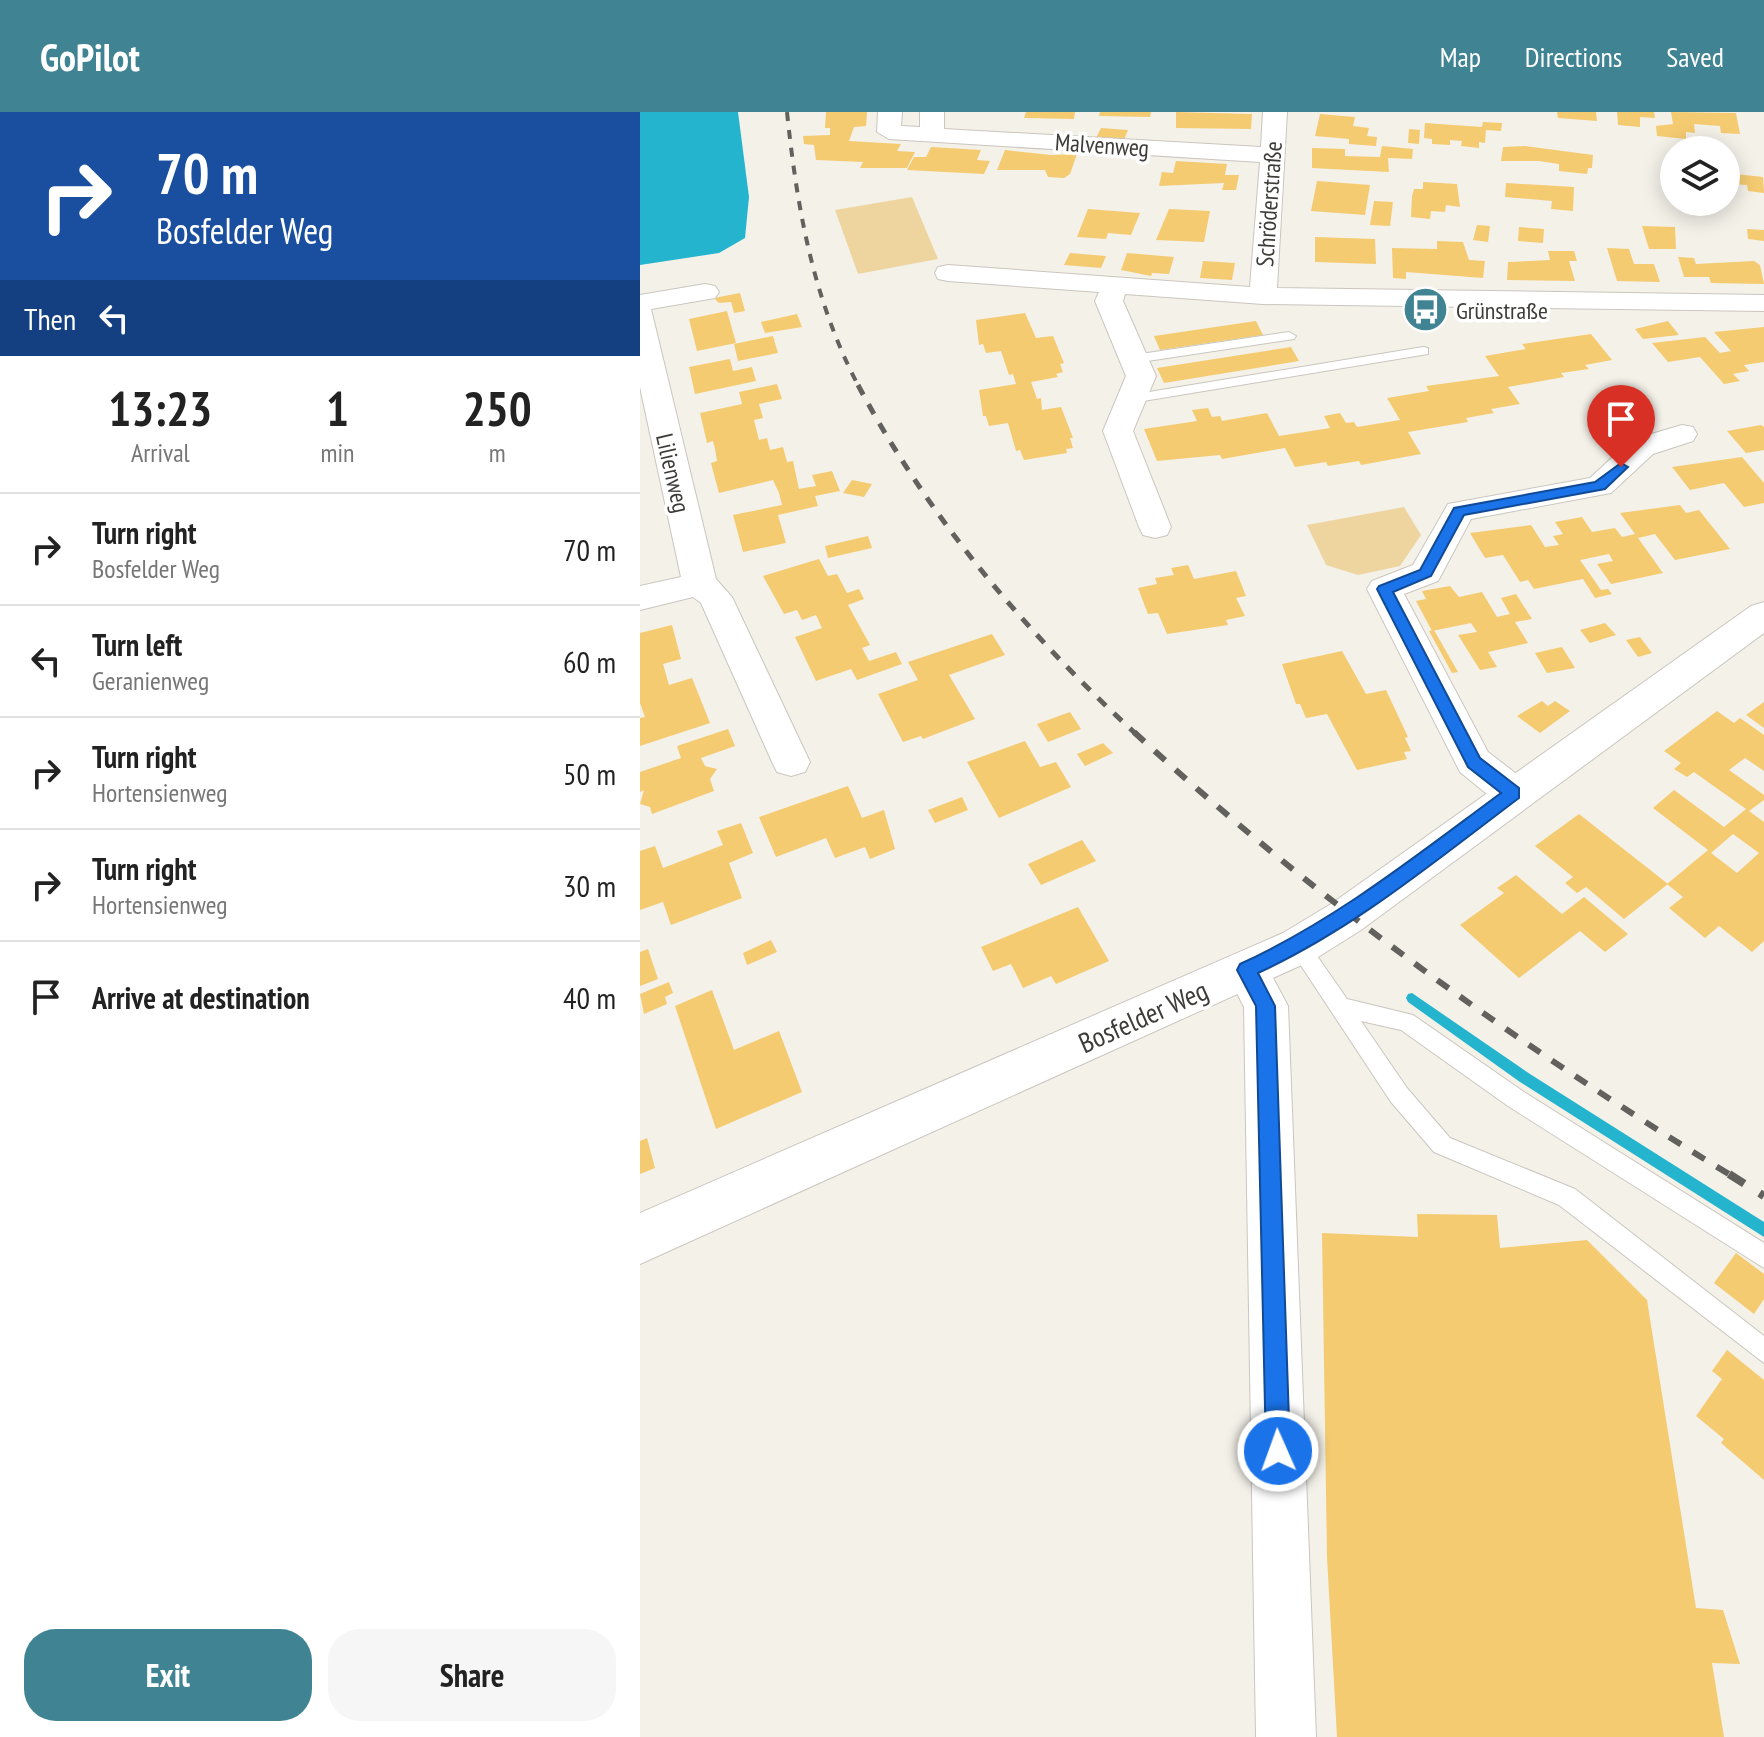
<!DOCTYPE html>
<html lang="en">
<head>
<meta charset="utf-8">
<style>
	:root { --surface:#fff; --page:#f6f6f6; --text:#222; --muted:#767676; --line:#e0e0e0; --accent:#408493 }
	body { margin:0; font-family:"PT Sans Narrow",sans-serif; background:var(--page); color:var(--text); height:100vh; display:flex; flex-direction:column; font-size:30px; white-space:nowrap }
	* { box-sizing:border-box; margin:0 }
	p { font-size:26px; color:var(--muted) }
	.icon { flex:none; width:44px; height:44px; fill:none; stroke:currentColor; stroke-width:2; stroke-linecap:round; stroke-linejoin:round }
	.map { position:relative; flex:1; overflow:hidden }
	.side { display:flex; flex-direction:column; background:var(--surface); width:640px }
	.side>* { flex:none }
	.guide { background:#1a4fa0; color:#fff; overflow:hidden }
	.controls { position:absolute; left:1020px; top:24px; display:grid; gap:16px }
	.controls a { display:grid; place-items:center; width:80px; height:80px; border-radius:50%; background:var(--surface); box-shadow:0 4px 20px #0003; font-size:40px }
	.pin { position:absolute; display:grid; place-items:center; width:68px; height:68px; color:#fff; margin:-82px -34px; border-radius:50% 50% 50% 0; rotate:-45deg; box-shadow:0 0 8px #0007 }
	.pin .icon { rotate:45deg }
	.me { position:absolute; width:88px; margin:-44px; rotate:358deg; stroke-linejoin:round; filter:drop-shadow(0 0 6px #0008) }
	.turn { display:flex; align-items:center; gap:28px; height:168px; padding:0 24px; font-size:36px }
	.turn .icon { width:104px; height:104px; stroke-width:2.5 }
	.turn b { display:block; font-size:56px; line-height:68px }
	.then { display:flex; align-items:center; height:76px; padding:0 24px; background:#0003; gap:16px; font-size:30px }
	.eta { display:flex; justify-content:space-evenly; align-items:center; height:136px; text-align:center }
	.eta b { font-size:48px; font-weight:600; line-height:56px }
	.action { display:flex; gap:16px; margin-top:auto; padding:16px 24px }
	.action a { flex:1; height:92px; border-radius:32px; background:var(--accent); color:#fff; font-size:32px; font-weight:600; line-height:92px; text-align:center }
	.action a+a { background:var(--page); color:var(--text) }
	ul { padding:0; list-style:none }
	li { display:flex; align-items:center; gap:24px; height:112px; padding:0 24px; border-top:2px solid var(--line) }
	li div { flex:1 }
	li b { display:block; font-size:30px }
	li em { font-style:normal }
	header { display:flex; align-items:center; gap:48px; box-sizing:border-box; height:112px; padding:0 40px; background:var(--accent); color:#fff }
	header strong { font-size:38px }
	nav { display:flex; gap:44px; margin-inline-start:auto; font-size:28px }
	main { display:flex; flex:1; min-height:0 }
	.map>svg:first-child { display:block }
	.green { fill:#eed5a0 }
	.water { fill:#25b4ce }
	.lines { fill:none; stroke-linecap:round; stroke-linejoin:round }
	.stream { fill:#25b4ce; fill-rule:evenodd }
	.building { fill:#f4cb71; fill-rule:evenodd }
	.service-casing { stroke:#cac6bf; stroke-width:2 }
	.minor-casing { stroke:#cac6bf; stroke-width:2 }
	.tertiary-casing { stroke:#cac6bf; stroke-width:2 }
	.service { fill:#fff; fill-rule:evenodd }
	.minor { fill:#fff; fill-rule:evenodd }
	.tertiary { fill:#fff; fill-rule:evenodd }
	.rail-far3 { stroke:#62615d; stroke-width:4; stroke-dasharray:9 9; stroke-linecap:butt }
	.rail-far2 { stroke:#62615d; stroke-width:5; stroke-dasharray:11 11; stroke-linecap:butt }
	.rail-far1 { stroke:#62615d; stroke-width:6; stroke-dasharray:14 14; stroke-linecap:butt }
	.rail { stroke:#62615d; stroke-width:8; stroke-dasharray:18 18; stroke-linecap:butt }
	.route { fill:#1a73e8; stroke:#114b97; stroke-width:2 }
	.labels { text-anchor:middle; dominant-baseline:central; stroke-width:7; stroke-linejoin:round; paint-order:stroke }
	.far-street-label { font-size:24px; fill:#3d3c39; stroke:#fff }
	.far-poi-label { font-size:24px; fill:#3d3c39; stroke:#fff; text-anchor:start }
	.street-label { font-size:28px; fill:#3d3c39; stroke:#fff }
</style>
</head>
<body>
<header>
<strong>GoPilot</strong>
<nav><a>Map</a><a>Directions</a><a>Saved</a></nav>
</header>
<main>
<section class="side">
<div class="guide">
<div class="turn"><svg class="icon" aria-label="right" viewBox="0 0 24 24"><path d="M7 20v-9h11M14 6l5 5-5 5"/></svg><div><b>70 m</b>Bosfelder Weg</div></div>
<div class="then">Then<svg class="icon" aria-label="left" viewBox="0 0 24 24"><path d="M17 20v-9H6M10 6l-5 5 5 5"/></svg></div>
</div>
<div class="eta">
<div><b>13:23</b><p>Arrival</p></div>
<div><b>1</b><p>min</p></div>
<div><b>250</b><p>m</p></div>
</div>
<ul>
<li><svg class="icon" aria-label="right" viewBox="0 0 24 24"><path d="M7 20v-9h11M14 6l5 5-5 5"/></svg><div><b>Turn right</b><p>Bosfelder Weg</p></div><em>70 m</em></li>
<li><svg class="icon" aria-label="left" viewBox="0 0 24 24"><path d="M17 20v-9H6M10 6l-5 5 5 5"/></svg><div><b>Turn left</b><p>Geranienweg</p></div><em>60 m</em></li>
<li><svg class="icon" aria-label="right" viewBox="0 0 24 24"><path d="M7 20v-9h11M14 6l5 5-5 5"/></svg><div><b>Turn right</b><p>Hortensienweg</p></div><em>50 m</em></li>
<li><svg class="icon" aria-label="right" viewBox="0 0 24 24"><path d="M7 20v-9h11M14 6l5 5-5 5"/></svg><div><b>Turn right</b><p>Hortensienweg</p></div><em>30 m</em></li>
<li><svg class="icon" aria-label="arrive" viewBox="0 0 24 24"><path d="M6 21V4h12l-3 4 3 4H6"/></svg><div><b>Arrive at destination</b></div><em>40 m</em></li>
</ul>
<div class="action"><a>Exit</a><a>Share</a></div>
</section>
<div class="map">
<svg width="1124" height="1625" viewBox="0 0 1124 1625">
	<rect width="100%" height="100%" fill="#f4f1e9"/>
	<!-- green -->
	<g class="green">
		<polygon points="272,85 298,147 218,162 195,98"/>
		<polygon points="764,395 781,423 760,454 718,463 686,453 667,413"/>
	</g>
	<!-- water -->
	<polygon class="water" points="0,0 98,0 109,85 105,126 79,141 0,153"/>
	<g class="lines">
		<!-- stream -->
		<polygon class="stream" points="772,881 890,962 1124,1110 1124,1125 880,970 768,890 766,886 768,882"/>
	</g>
	<!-- building -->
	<g class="building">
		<polygon points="186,0 227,0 226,14 214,15 209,29 261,32 257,39 275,40 267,56 220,56 223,50 176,48 174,33 164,32 163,24 190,23 190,16 185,16"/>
		<polygon points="386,0 435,0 434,7 384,6"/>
		<polygon points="460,0 511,0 510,5 459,4"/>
		<polygon points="536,0 612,2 611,17 536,16"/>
		<polygon points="917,0 956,0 957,9 918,6"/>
		<polygon points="977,0 1014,0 1015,6 1000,5 1000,15 978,13"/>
		<polygon points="1031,0 1096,1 1100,22 1081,21 1080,14 1054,12 1055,21 1046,20 1046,27 1017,24 1016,14 1033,12"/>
		<polygon points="680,2 715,5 713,14 729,16 727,24 737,25 736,34 709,32 709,27 675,24"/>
		<polygon points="843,10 862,11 861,19 846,18 845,31 839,30 839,36 821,34 822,29 810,28 810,33 792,32 792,27 784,26 785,11 842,15"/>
		<polygon points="461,16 488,18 484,28 456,26"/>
		<polygon points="769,17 780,18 779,32 768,31"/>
		<polygon points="742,34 773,37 772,47 748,46 749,60 672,56 672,36 705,37 705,44 740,45"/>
		<polygon points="885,34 953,43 952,56 948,56 947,62 919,59 919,52 899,49 861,49 863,35"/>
		<polygon points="291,35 341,38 337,48 350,49 344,62 267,58 274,45 286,45"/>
		<polygon points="365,38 411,43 437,42 430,62 424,66 408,65 405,58 357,58"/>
		<polygon points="536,49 587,52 585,63 599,63 596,78 582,78 584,71 519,74 522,60 533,61"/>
		<polygon points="1086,61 1123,65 1124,81 1108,79 1107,73 1092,72 1093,81 1086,80"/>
		<polygon points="677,69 730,73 725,103 671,99"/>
		<polygon points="783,70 817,72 820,95 806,93 805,100 791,99 790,107 771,105 772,84 774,77 783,77"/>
		<polygon points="866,71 934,75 933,99 911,97 912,89 865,85"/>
		<polygon points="734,89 753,90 750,114 730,113"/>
		<polygon points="448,97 500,101 491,123 468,121 466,127 437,125"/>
		<polygon points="529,97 570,99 564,130 516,128"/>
		<polygon points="837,113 850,114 848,130 833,128"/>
		<polygon points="1002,114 1035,115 1036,137 1009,137"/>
		<polygon points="879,115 904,117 903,131 878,129"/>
		<polygon points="1107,117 1124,118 1124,129 1108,127"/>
		<polygon points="675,125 735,127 736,152 675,150"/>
		<polygon points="797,129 823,130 829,148 845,149 843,166 766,160 766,167 753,166 752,136 797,137"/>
		<polygon points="967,136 989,137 994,152 1014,152 1020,170 977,169"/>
		<polygon points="908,139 934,139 937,149 929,149 935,169 867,168 868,150 910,148"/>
		<polygon points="430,141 466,144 461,156 424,153"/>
		<polygon points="487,141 534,145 529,162 512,161 511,164 481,158"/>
		<polygon points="1038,145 1054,146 1056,152 1114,149 1120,153 1124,172 1071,171 1069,165 1044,165"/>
		<polygon points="563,149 595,151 592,168 560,166"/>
		<polygon points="100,181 105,199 94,201 91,190 79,191 74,186"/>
		<polygon points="87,199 96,231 57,239 49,207"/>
		<polygon points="385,201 396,226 413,224 424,251 420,252 423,260 416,262 418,265 391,270 397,287 401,286 402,298 421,295 433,326 430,326 433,336 426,337 427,341 384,348 380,338 376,339 368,311 349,314 346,304 343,304 339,278 376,272 373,262 369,263 361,239 346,241 343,232 339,233 336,208"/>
		<polygon points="157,202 162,215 125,221 121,210"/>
		<polygon points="616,209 623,223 520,238 514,224"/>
		<polygon points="1028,209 1039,223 1003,227 995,217"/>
		<polygon points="1124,215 1124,250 1104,253 1109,259 1093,262 1100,269 1084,272 1060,245 1028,250 1012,231 1065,225 1080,241 1091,239 1074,220"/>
		<polygon points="951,222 972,248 945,253 949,257 921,261 924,265 868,275 880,292 851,297 854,301 826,306 828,310 768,320 781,342 721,353 719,349 688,354 686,350 655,355 645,336 582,347 580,343 517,349 504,317 557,309 552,298 568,296 572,305 580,304 582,309 627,301 639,324 690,316 684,304 700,301 706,311 714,310 717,315 760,308 747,286 789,279 786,274 859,264 845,244 886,237 882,232"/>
		<polygon points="133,224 138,241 98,249 94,232"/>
		<polygon points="651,235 659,249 524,271 517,256"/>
		<polygon points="90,247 93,259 112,255 116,269 55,282 49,255"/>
		<polygon points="137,272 142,287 119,292 123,306 114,308 119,328 127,326 130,338 143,335 147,350 153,349 159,377 176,374 172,363 192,359 200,379 175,384 178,394 138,403 146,431 103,440 93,403 142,393 139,381 133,368 79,381 71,351 77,349 75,337 73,329 67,331 60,301 102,292 99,280"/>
		<polygon points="1121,313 1124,315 1124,338 1106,341 1087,319"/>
		<polygon points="1102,345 1124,371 1124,391 1104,395 1084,371 1050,378 1032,355"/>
		<polygon points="212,368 232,372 224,385 203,381"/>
		<polygon points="1040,393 1046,401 1059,398 1090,437 1035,448 1015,422 998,426 1023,461 971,472 957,452 973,449 969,442 940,448 961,478 968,477 972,482 955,486 943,467 894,477 888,468 880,470 863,443 845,446 830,421 891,413 905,435 919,433 913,424 923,422 915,410 942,405 952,420 975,416 982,425 995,422 980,401"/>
		<polygon points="228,424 232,436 188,446 185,434"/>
		<polygon points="179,447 188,464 197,462 207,481 219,477 224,487 208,493 230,533 222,536 229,549 256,540 262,552 217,568 211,557 176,569 155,525 182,516 176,503 162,508 157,498 144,502 123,464"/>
		<polygon points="548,453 554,467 596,459 606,484 596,486 605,504 586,508 588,513 527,522 518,501 508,502 498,476 517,472 515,466 534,463 531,456"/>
		<polygon points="810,474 819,485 842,480 857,505 870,502 861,486 876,482 892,507 875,510 888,531 848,540 857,555 840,558 818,523 837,520 831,511 792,519 776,489 786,487 782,479"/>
		<polygon points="965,511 976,523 950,531 940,518"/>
		<polygon points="32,513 41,547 23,552 29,573 52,566 70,611 0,634 0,606 5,605 0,591 0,521"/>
		<polygon points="794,518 818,560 812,561 789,519"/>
		<polygon points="352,522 365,543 309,563 335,607 283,627 281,624 263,630 238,582 278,568 268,550"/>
		<polygon points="1000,525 1012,541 998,545 986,528"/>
		<polygon points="922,535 935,556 907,561 895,541"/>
		<polygon points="702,539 726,582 746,578 768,625 765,626 771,639 764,640 767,647 717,658 687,602 666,606 660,592 656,592 642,552"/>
		<polygon points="902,589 908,594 915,589 930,599 900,621 877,604"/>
		<polygon points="1124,590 1124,616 1106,603"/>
		<path d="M 1077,599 L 1094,611 L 1100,606 L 1124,623 L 1124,659 L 1105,646 L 1089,658 L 1124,683 L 1124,688 L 1109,699 L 1124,710 L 1124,829 L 1112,840 L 1079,814 L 1065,826 L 1029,796 L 1043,785 L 1027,772 L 1068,738 L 1013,696 L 1034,678 L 1084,715 L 1106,697 L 1054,660 L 1047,665 L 1034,657 L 1041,651 L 1024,639 ZM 1093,722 L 1119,741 L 1097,761 L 1071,741 Z"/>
		<polygon points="430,600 441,617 408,630 397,612"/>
		<polygon points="88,617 95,634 61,646 65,654 77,657 70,667 74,679 12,702 10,695 0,692 4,678 0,680 0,660 41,646 37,634"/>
		<polygon points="385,629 400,655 416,650 431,675 359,706 327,650"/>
		<polygon points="463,631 473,641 445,654 437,642"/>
		<polygon points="208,674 222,706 244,698 255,737 230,747 225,735 195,746 186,726 136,745 119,705"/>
		<polygon points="322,685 328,698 295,711 288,698"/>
		<polygon points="939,702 1028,772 984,807 946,775 937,781 925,771 933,765 895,734"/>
		<polygon points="101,711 113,741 89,751 102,786 31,813 23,790 0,798 0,739 15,734 23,756 83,733 77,719"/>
		<polygon points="442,728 456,749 401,773 388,752"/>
		<polygon points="876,763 922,802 944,785 988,822 965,840 940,819 879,866 820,813 864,781 857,776"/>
		<polygon points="438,795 469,849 416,872 411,864 383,876 371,852 353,859 341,835"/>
		<polygon points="131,828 137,840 107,853 103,841"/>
		<polygon points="8,837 18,867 0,874 0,840"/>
		<polygon points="29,870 33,881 25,885 27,892 4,902 0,882"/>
		<polygon points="72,878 94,938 139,919 162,980 76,1017 35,894"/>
		<polygon points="7,1026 15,1056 0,1062 0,1029"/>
		<polygon points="777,1102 857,1103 860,1136 947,1128 1007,1188 1056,1496 1083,1498 1100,1552 1072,1551 1084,1625 697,1625 687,1445 682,1121 778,1125"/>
		<polygon points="1096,1141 1124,1162 1124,1187 1114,1202 1074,1171"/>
		<polygon points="1087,1238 1124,1268 1124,1368 1081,1331 1084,1327 1056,1304 1082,1267 1072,1259"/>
	</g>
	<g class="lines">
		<defs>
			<g id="service">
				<polygon points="649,220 656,224 654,227 494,251 487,247 494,243"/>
				<polygon points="783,235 788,236 788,242 491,291 484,287 491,283"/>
				<polygon points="659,826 666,828 707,887 773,903 884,980 1124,1131 1124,1156 868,994 761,918 721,909 767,976 810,1026 935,1077 1124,1224 1124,1251 919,1093 794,1040 751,990 652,840 649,834 652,828"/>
			</g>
			<g id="minor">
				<polygon points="238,0 262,0 261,14 280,15 280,0 304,0 304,17 621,35 623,0 647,0 637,176 1124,183 1124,199 623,192 485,182 483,189 516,264 493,319 531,415 527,423 515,426 503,423 499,415 463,319 486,264 455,189 459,180 308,169 298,167 295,161 298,155 308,153 610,175 620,50 249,27 237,20"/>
				<polygon points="65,172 75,174 79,180 75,186 11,197 76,467 92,485 170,650 165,660 151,664 137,660 132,650 61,491 53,485 0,498 0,474 41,465 0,275 0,183"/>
				<polygon points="1042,313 1053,315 1057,322 1053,329 1013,342 971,381 831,407 798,469 764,482 848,640 887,670 892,681 887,692 873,696 859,692 820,660 727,477 732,469 773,453 808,392 950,366 991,328"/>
				<polygon points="607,840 622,845 648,894 676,1625 616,1625 604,895 585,858 592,845"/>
			</g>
			<polygon id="tertiary" points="1124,490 1124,521 721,818 675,847 0,1152 0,1101 643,821 691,792 1111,494"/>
		</defs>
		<!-- service casing -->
		<use href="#service" class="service-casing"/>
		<!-- minor casing -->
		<use href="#minor" class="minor-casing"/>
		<!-- tertiary casing -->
		<use href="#tertiary" class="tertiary-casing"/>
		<!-- service -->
		<use href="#service" class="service"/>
		<!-- minor -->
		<use href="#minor" class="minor"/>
		<!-- tertiary -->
		<use href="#tertiary" class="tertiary"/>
		<!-- rail-far3 -->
		<path class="rail-far3" d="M 147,0 C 157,96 173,188 219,275"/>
		<!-- rail-far2 -->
		<path class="rail-far2" d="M 218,273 C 288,405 386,521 496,622"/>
		<!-- rail-far1 -->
		<path class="rail-far1" d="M 494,620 C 678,790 879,934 1092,1064"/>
		<!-- rail -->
		<polyline class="rail" points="1089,1062 1124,1084"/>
	</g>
	<!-- route -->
	<path class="route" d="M 981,351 L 988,355 L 965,377 L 824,403 L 791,464 L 753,480 L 840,646 L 879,676 L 879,686 C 795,749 714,817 618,861 L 635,894 L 650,1339 L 646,1347 L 638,1351 L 630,1347 L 626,1339 L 616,894 L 597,858 L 600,852 C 696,808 777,743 861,681 L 828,655 L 737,477 L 739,474 L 780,458 L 814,396 L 955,370 Z"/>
	<!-- icons -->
	<defs>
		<symbol id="bus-disc" viewBox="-11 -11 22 22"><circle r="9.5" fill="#408493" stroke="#fff"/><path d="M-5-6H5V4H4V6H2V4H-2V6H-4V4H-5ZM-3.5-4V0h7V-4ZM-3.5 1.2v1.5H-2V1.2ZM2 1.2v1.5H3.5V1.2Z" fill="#fff"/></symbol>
	</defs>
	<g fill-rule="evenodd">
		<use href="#bus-disc" x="760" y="172" width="51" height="51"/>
	</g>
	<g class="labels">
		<!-- far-street labels -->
		<g class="far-street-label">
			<text transform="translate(462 33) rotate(4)">Malvenweg</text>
			<text transform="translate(629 92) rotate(-86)">Schröderstraße</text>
			<text transform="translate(33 361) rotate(77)">Lilienweg</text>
		</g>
		<!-- far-poi labels -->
		<g class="far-poi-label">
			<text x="816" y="198">Grünstraße</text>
		</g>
		<!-- street labels -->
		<g class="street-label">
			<text transform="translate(503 904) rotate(-24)">Bosfelder Weg</text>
		</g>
	</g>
</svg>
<div class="controls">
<a><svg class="icon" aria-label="layers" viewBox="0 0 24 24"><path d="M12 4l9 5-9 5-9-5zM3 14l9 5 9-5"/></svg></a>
</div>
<div class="pin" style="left:981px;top:355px;background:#d93025"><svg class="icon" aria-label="arrive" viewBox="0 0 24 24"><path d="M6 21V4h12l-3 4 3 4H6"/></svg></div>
<svg class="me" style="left:638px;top:1339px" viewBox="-20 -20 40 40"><circle r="17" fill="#1a73e8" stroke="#fff" stroke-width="3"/><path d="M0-11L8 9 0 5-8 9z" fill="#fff"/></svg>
</div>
</main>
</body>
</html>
